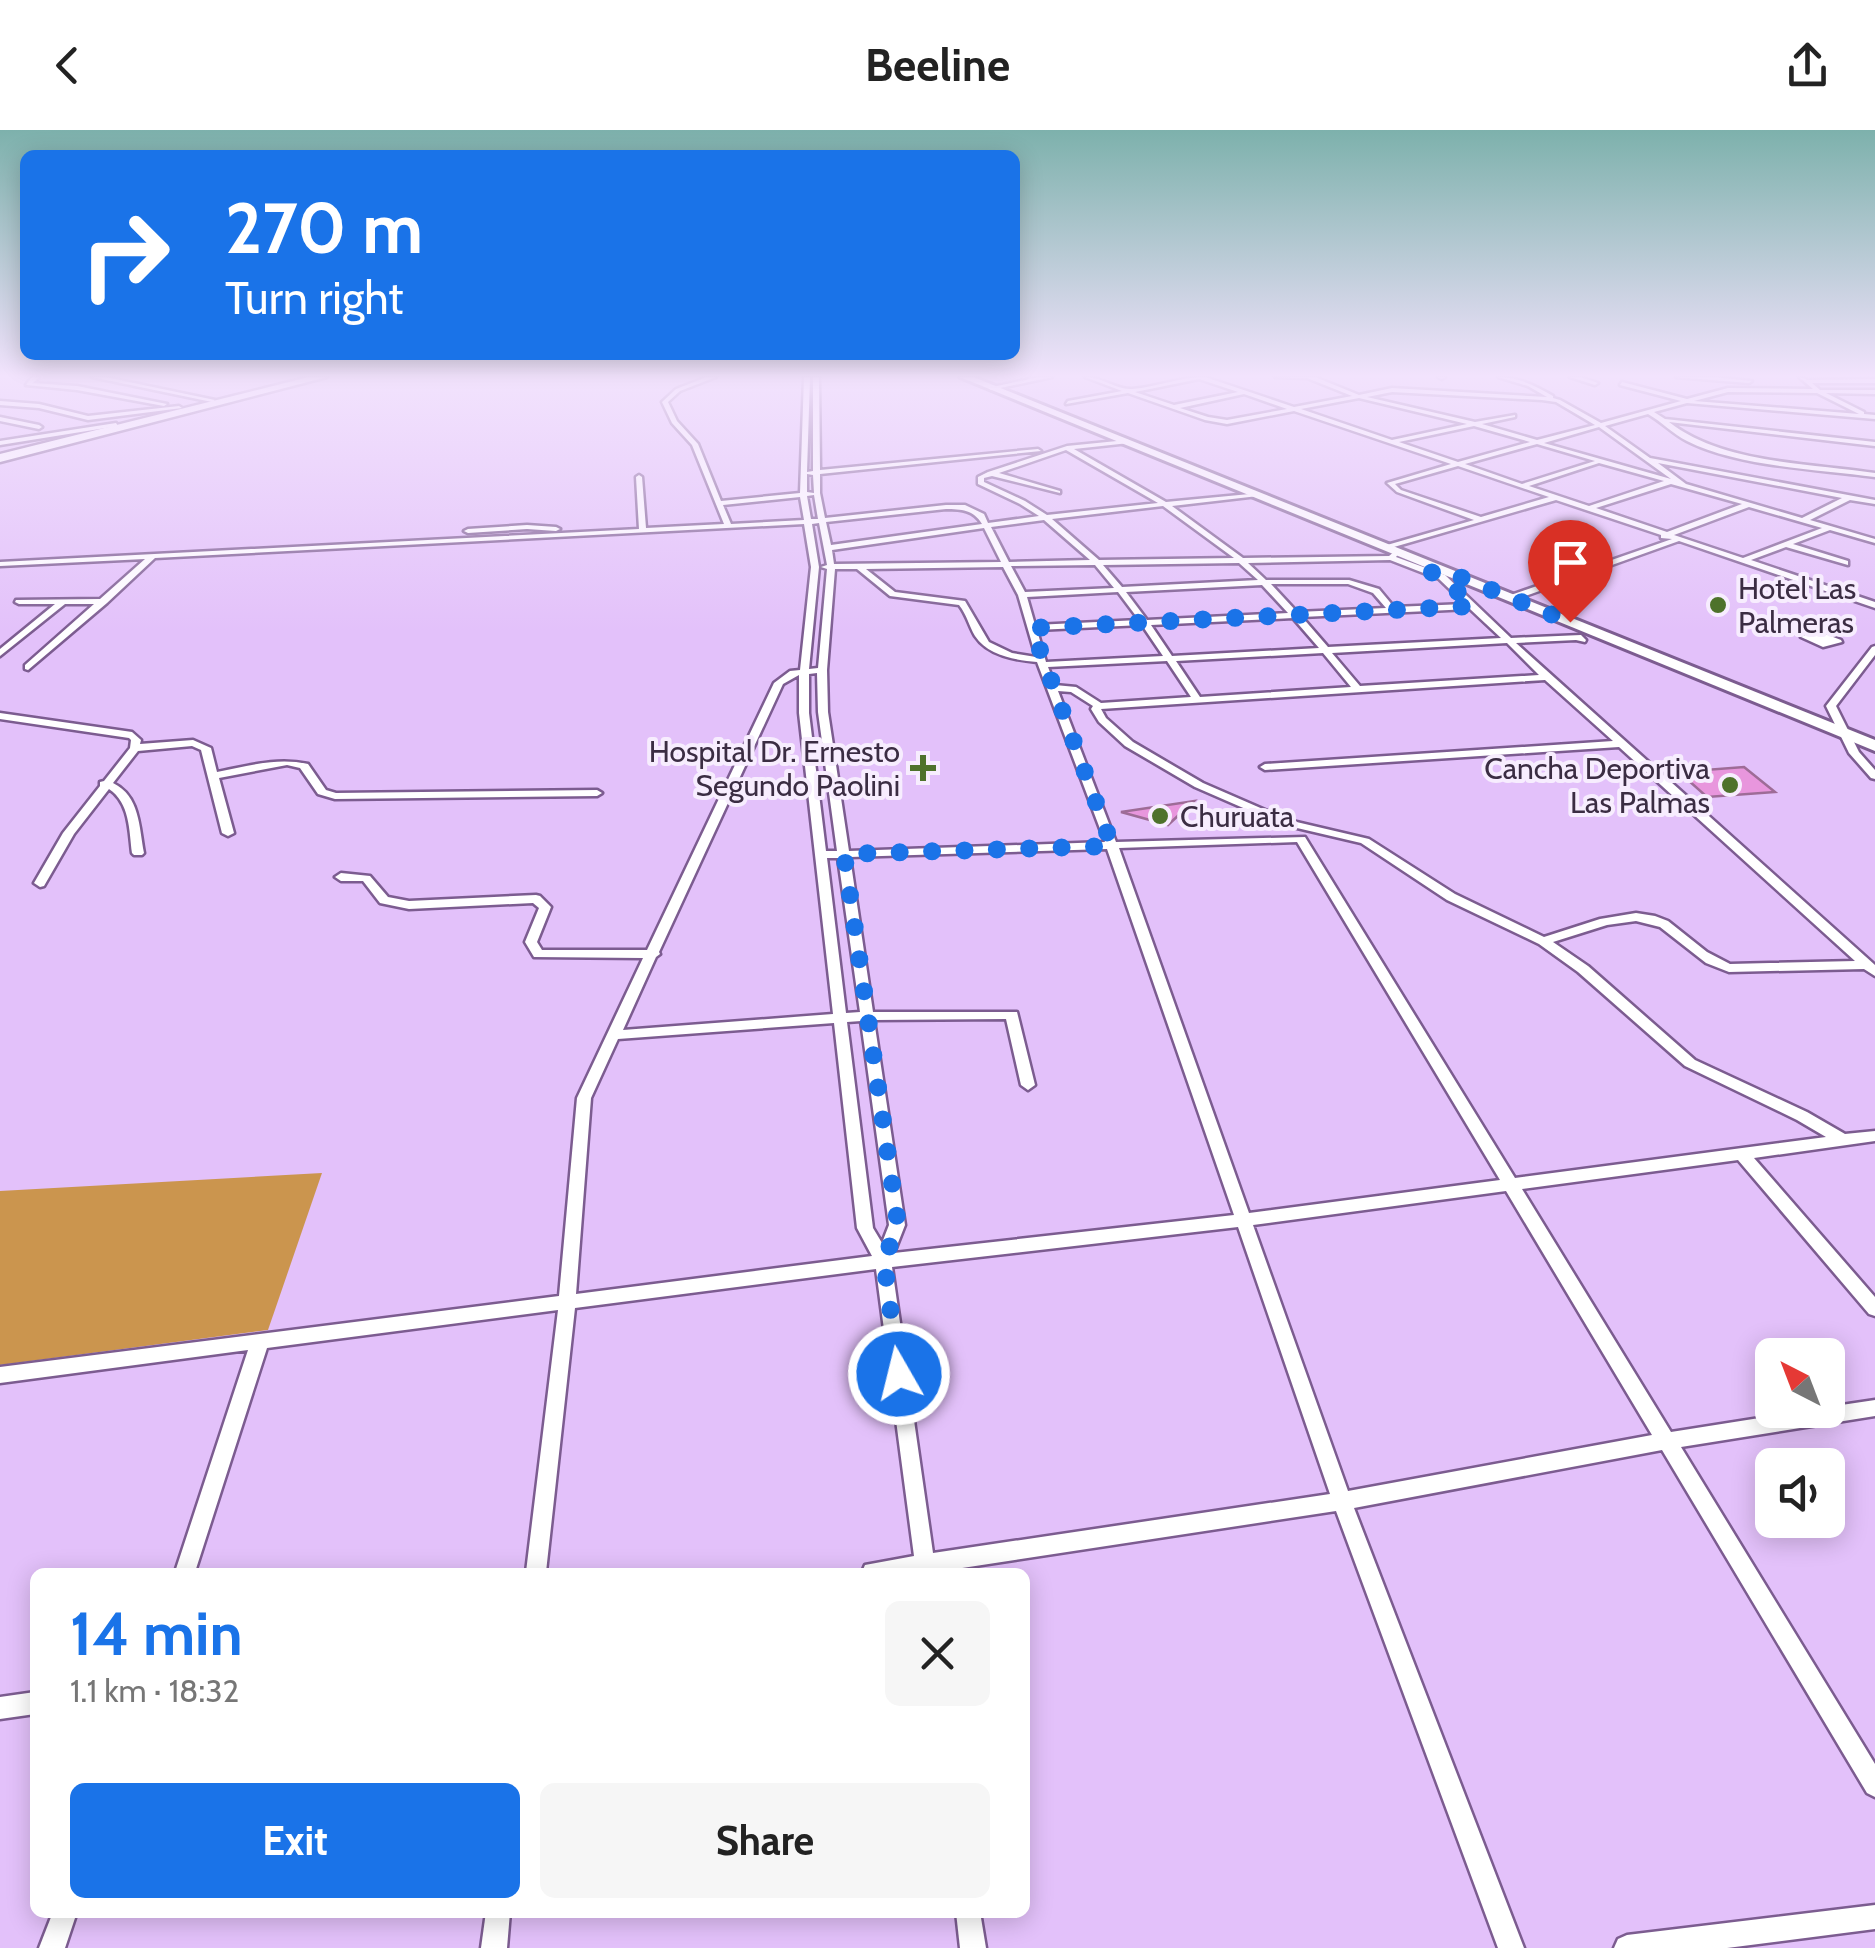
<!DOCTYPE html>
<html lang="en">
<head>
<meta charset="utf-8">
<style>
	:root { --surface:#fff; --page:#f6f6f6; --text:#222; --muted:#767676; --accent:#1a73e8 }
	body { margin:0; font-family:Cabin,sans-serif; background:var(--page); color:var(--text); height:100vh; display:flex; flex-direction:column; font-size:38px; white-space:nowrap }
	* { box-sizing:border-box; margin:0 }
	p { font-size:32px; color:var(--muted) }
	.icon { flex:none; width:55px; height:55px; fill:none; stroke:currentColor; stroke-width:2; stroke-linecap:round; stroke-linejoin:round }
	.map { position:relative; flex:1; overflow:hidden }
	.details { position:absolute; left:30px; top:1438px; width:1000px; height:350px; display:flex; flex-direction:column; background:var(--surface); border-radius:15px; box-shadow:0 5px 25px #0003 }
	.details>* { flex:none }
	.guide { position:absolute; left:20px; top:20px; width:1000px; height:210px; border-radius:15px; box-shadow:0 5px 25px #0003; background:#1a73e8; color:#fff; overflow:hidden }
	.needle { width:65px; rotate:318deg }
	.controls { position:absolute; left:1755px; top:1208px; display:grid; gap:20px }
	.controls a { display:grid; place-items:center; width:90px; height:90px; border-radius:15px; background:var(--surface); box-shadow:0 5px 25px #0003; font-size:50px }
	.pin { position:absolute; display:grid; place-items:center; width:85px; height:85px; color:#fff; margin:-102px -42px; border-radius:50% 50% 50% 0; rotate:-45deg; box-shadow:0 0 10px #0007 }
	.pin .icon { rotate:45deg }
	.me { position:absolute; width:110px; margin:-55px; rotate:352deg; stroke-linejoin:round; filter:drop-shadow(0 0 8px #0008) }
	.turn { display:flex; align-items:center; gap:35px; height:210px; padding:0 40px; font-size:45px }
	.turn .icon { width:130px; height:130px; stroke-width:2.5 }
	.turn b { display:block; font-size:70px; line-height:85px }
	.round { display:grid; place-items:center; flex:none; width:105px; height:105px; border-radius:15px; background:var(--page) }
	.head { display:flex; align-items:center; justify-content:space-between; height:170px; padding:0 40px }
	h1 { font-size:60px; font-weight:800; line-height:75px; color:var(--accent) }
	.button { display:flex; gap:20px; margin-top:auto; padding:20px 40px }
	.button a { flex:1; height:115px; border-radius:15px; background:var(--accent); color:#fff; font-size:40px; font-weight:800; line-height:115px; text-align:center }
	.button a+a { background:var(--page); color:var(--text) }
	header { display:flex; justify-content:space-between; align-items:center; height:130px; padding:0 40px; background:var(--surface); font-size:45px; font-weight:800 }
	.map>svg:first-child { display:block }
	.green { fill:#cb954e }
	.building { fill:#e896dd; stroke:#9e6c97; stroke-width:2.5 }
	.lines { fill:none; stroke-linecap:round; stroke-linejoin:round }
	.street-casing { stroke:#7c5c90; stroke-width:5 }
	.primary-casing { stroke:#7c5c90; stroke-width:6 }
	.highway-casing { stroke:#7c5c90; stroke-width:5 }
	.street { fill:#fff; fill-rule:evenodd }
	.primary { fill:#fff; fill-rule:evenodd }
	.highway { fill:#fff; fill-rule:evenodd }
	.route { stroke:#1a73e8; stroke-width:18; stroke-dasharray:0 32.4 }
	.poi-dot { fill:#4e722b; stroke:#f7edfe; stroke-width:4 }
	.labels { text-anchor:middle; dominant-baseline:central; stroke-width:8; stroke-linejoin:round; paint-order:stroke }
	.far-poi-label { font-size:30px; fill:#3b2d43; stroke:#f7edfe; text-anchor:start }
</style>
</head>
<body>
<header><svg class="icon" aria-label="back" viewBox="0 0 24 24"><path d="M15 5l-7 7 7 7"/></svg>Beeline<svg class="icon" aria-label="share" viewBox="0 0 24 24"><path d="M12 15V3M7 8l5-5 5 5M5 13v7h14v-7"/></svg></header>
<div class="map">
<svg width="1875" height="1818" viewBox="0 0 1875 1818">
	<rect width="100%" height="100%" fill="#e3c1fa"/>
	<!-- green -->
	<polygon class="green" points="322,1043 268,1200 0,1235 0,1061"/>
	<!-- building -->
	<g class="building">
		<polygon points="1744,637 1775,662 1707,667 1679,642"/>
		<polygon points="1194,671 1168,695 1121,682"/>
	</g>
	<g class="lines">
		<defs>
			<g id="street">
				<polygon points="32,247 39,247 33,253 77,256 167,274 164,276 77,260 26,255"/>
				<polygon points="92,247 105,247 215,270 212,272"/>
				<path d="M 707,247 L 716,247 L 680,261 L 668,272 L 677,291 L 698,314 L 721,371 L 800,363 L 804,247 L 810,247 L 807,342 L 813,341 L 813,247 L 819,247 L 820,340 L 1038,319 L 1041,321 L 820,344 L 820,363 L 825,388 L 946,375 L 965,375 L 984,384 L 988,393 L 1039,386 L 1020,374 L 978,354 L 978,347 L 988,342 L 1067,316 L 1127,310 L 1129,313 L 1074,319 L 1166,372 L 1260,363 L 1258,366 L 1172,376 L 1243,428 L 1389,426 L 1395,421 L 1399,423 L 1396,427 L 1445,445 L 1511,508 L 1581,505 L 1586,510 L 1585,512 L 1576,510 L 1516,513 L 1875,835 L 1875,846 L 1864,839 L 1729,842 L 1706,833 L 1660,797 L 1636,791 L 1607,795 L 1553,812 L 1588,836 L 1695,930 L 1807,982 L 1845,1004 L 1875,1001 L 1875,1011 L 1754,1028 L 1875,1167 L 1875,1186 L 1869,1184 L 1738,1030 L 1522,1059 L 1671,1302 L 1810,1280 L 1828,1280 L 1828,1277 L 1875,1270 L 1875,1286 L 1681,1317 L 1875,1634 L 1875,1667 L 1867,1663 L 1662,1320 L 1354,1378 L 1524,1818 L 1498,1818 L 1336,1381 L 936,1442 L 862,1442 L 865,1435 L 914,1426 L 876,1139 L 575,1178 L 546,1442 L 526,1442 L 558,1180 L 267,1218 L 195,1442 L 175,1442 L 248,1220 L 0,1253 L 0,1237 L 559,1166 L 577,968 L 643,828 L 534,827 L 525,812 L 539,778 L 533,773 L 409,779 L 380,773 L 363,751 L 341,751 L 335,747 L 341,743 L 370,746 L 388,767 L 409,771 L 536,765 L 540,766 L 551,777 L 537,812 L 542,820 L 647,820 L 774,553 L 790,541 L 800,540 L 811,437 L 804,394 L 155,428 L 107,473 L 28,540 L 25,539 L 25,535 L 94,474 L 65,474 L 0,526 L 0,519 L 55,474 L 19,474 L 15,472 L 16,470 L 100,469 L 145,429 L 0,436 L 0,432 L 639,399 L 636,347 L 639,345 L 642,347 L 646,398 L 724,394 L 692,315 L 672,293 L 662,272 L 676,259 ZM 1066,320 L 1158,373 L 1047,385 L 1025,371 L 984,352 L 984,348 L 992,346 L 1060,363 L 1060,361 L 999,343 ZM 807,344 L 813,345 L 814,363 L 807,362 ZM 814,365 L 818,389 L 811,389 L 807,366 ZM 800,367 L 804,390 L 731,394 L 723,375 ZM 1163,376 L 1234,428 L 1099,430 L 1052,389 ZM 946,379 C 961,379 974,380 982,394 L 831,415 L 826,392 ZM 1044,390 L 1090,430 L 1009,432 L 991,397 ZM 819,393 L 827,435 L 821,437 L 827,439 L 818,538 L 809,539 L 819,437 L 812,394 ZM 984,398 L 1001,432 L 834,434 L 832,420 ZM 1390,430 L 1439,449 L 1465,474 L 1394,477 L 1379,459 L 1349,450 L 1266,450 L 1248,433 ZM 1239,433 L 1258,450 L 1122,457 L 1103,435 ZM 1095,435 L 1114,458 L 1025,462 L 1011,436 ZM 1003,437 L 1018,465 L 1036,527 L 1012,523 L 989,512 L 965,471 L 895,462 L 866,439 ZM 835,439 L 857,439 L 890,466 L 959,475 C 967,485 969,496 975,506 C 988,526 1016,530 1037,532 L 1105,712 L 849,721 L 828,582 L 827,540 ZM 1271,454 L 1348,454 L 1373,463 L 1386,478 L 1297,482 ZM 1262,455 L 1288,483 L 1147,490 L 1126,462 ZM 1118,462 L 1139,490 L 1035,495 L 1027,467 ZM 1470,479 L 1501,508 L 1328,517 L 1302,487 ZM 1293,488 L 1319,518 L 1172,526 L 1151,495 ZM 1142,495 L 1163,526 L 1046,532 L 1037,500 ZM 1507,513 L 1539,545 L 1360,556 L 1332,523 ZM 1323,523 L 1351,557 L 1200,567 L 1176,531 ZM 1167,531 L 1191,567 L 1101,573 L 1076,557 L 1055,555 L 1048,537 ZM 817,543 L 818,582 L 837,721 L 826,721 L 809,583 L 809,544 ZM 799,545 L 799,583 L 833,884 L 623,900 L 656,827 L 660,824 L 659,822 L 783,554 ZM 1545,550 L 1613,611 L 1265,634 L 1260,637 L 1265,640 L 1619,617 L 1855,831 L 1730,834 L 1707,822 L 1668,791 L 1655,786 L 1636,783 L 1600,789 L 1544,807 L 1455,764 L 1369,709 L 1288,690 L 1203,653 L 1133,612 L 1106,588 L 1101,579 ZM 1058,561 L 1071,562 L 1093,576 L 1091,579 L 1099,592 L 1125,616 L 1195,657 L 1280,694 L 1361,713 L 1447,770 L 1539,814 L 1578,842 L 1685,936 L 1797,990 L 1826,1007 L 1515,1048 L 1305,707 L 1116,712 ZM 1297,712 L 1500,1050 L 1249,1083 L 1119,718 ZM 1107,719 L 1234,1085 L 894,1123 L 905,1095 L 874,890 L 1006,889 L 1021,955 L 1028,960 L 1035,955 L 1017,882 L 873,882 L 850,727 ZM 827,728 L 838,728 L 860,882 L 846,883 ZM 861,891 L 889,1095 L 882,1113 L 873,1098 L 847,892 ZM 834,893 L 857,1098 L 872,1126 L 576,1164 L 591,968 L 618,909 ZM 1506,1061 L 1652,1305 L 1348,1361 L 1253,1095 ZM 1238,1097 L 1330,1364 L 933,1423 L 892,1137 Z"/>
				<polygon points="1039,247 1052,247 991,260 988,258"/>
				<path d="M 1085,247 C 1102,247 1117,260 1132,259 C 1157,257 1180,247 1205,247 L 1294,277 L 1352,266 L 1307,248 L 1275,247 L 1315,247 L 1359,265 L 1392,258 L 1547,267 L 1528,256 L 1498,247 C 1519,247 1536,256 1553,266 L 1553,268 L 1560,270 L 1601,293 L 1681,271 L 1620,255 L 1622,252 L 1687,269 L 1728,258 L 1813,259 L 1799,247 L 1808,250 L 1875,249 L 1875,253 L 1812,253 L 1820,260 L 1875,260 L 1875,264 L 1826,263 L 1864,282 L 1864,284 L 1875,285 L 1875,289 L 1687,273 L 1654,282 L 1665,289 L 1875,312 L 1875,316 L 1669,292 C 1723,334 1809,333 1875,343 L 1875,347 C 1818,339 1738,337 1687,311 C 1673,304 1662,292 1648,284 L 1605,296 L 1650,328 L 1875,370 L 1875,374 L 1850,370 L 1810,390 L 1875,409 L 1875,413 L 1830,400 L 1793,414 L 1848,431 L 1848,435 L 1786,417 L 1751,430 L 1875,472 L 1875,478 L 1679,411 L 1514,470 L 1508,470 L 1508,466 L 1672,409 L 1661,408 L 1661,405 L 1556,370 L 1387,419 L 1387,415 L 1474,390 L 1397,362 L 1387,353 L 1451,334 L 1294,281 L 1227,294 L 1205,290 L 1128,263 L 1066,274 L 1068,271 L 1122,261 ZM 1199,249 L 1238,262 L 1174,275 L 1135,262 ZM 1392,262 L 1542,270 L 1556,272 L 1595,295 L 1537,310 L 1482,294 L 1515,287 L 1515,285 L 1475,292 L 1367,267 ZM 1728,262 L 1817,263 L 1859,284 L 1694,271 ZM 1244,264 L 1287,279 L 1227,290 L 1208,287 L 1180,278 ZM 1359,268 L 1467,294 L 1392,310 L 1301,279 ZM 1474,296 L 1530,312 L 1458,332 L 1399,312 ZM 1599,297 L 1671,349 L 1544,313 ZM 1537,314 L 1595,331 L 1522,354 L 1465,334 ZM 1599,333 L 1664,351 L 1589,376 L 1529,356 ZM 1658,333 L 1842,368 L 1802,388 L 1686,354 ZM 1458,336 L 1549,367 L 1481,387 L 1401,360 L 1395,354 ZM 1671,354 L 1742,374 L 1667,402 L 1596,378 ZM 1749,377 L 1822,398 L 1743,428 L 1674,405 Z"/>
				<polygon points="1438,247 1445,247 1442,249"/>
				<polygon points="1570,247 1580,247 1598,253 1595,255"/>
				<polygon points="1676,247 1712,247 1752,251 1749,253"/>
				<polygon points="0,271 39,274 88,286 179,276 182,278 88,290 39,278 0,275"/>
				<polygon points="0,287 39,295 42,297 39,299 0,291"/>
				<polygon points="116,293 118,296 0,315 0,311"/>
				<polygon points="527,395 556,397 560,399 556,401 527,399 468,403 464,401 468,399"/>
				<polygon points="1815,500 1841,510 1842,512 1823,517 1801,507"/>
				<polygon points="1875,516 1875,525 1836,576 1859,622 1875,640 1875,649 1871,648 1849,623 1826,576 1872,517"/>
				<path d="M 0,583 L 132,602 L 141,610 L 140,614 L 193,610 L 211,618 L 217,642 C 248,636 277,627 308,634 L 326,660 L 336,663 L 597,660 L 602,663 L 597,666 L 335,669 L 318,664 L 300,638 L 287,635 L 219,648 L 234,703 L 228,706 L 222,703 L 201,620 L 192,616 L 138,621 L 113,653 C 140,666 139,697 144,723 L 142,725 L 134,725 L 132,723 C 129,700 130,673 109,659 L 74,704 L 44,756 L 40,757 L 34,753 L 63,703 L 100,656 L 100,652 L 104,651 L 130,618 L 131,610 L 129,608 L 0,589 Z"/>
				<polygon points="35,1562 35,1584 0,1589 0,1567"/>
				<polygon points="1875,1775 1875,1799 1727,1818 1614,1818 1618,1809 1627,1805"/>
				<polygon points="53,1782 77,1782 65,1818 39,1818"/>
				<polygon points="486,1782 510,1782 507,1818 481,1818"/>
				<polygon points="956,1782 980,1782 986,1818 960,1818"/>
			</g>
			<polygon id="primary" points="960,247 973,247 1875,610 1875,621"/>
			<polygon id="highway" points="309,247 327,247 0,332 0,324"/>
		</defs>
		<!-- street casing -->
		<use href="#street" class="street-casing"/>
		<!-- primary casing -->
		<use href="#primary" class="primary-casing"/>
		<!-- highway casing -->
		<use href="#highway" class="highway-casing"/>
		<!-- street -->
		<use href="#street" class="street"/>
		<!-- primary -->
		<use href="#primary" class="primary"/>
		<!-- highway -->
		<use href="#highway" class="highway"/>
	</g>
	<!-- sky -->
	<linearGradient id="sky" x2="0" y2="1"><stop stop-color="#7db1ac"/><stop offset="0.49" stop-color="#f2e3fd"/><stop offset="1" stop-color="#f2e3fd" stop-opacity="0"/></linearGradient>
	<rect width="1875" height="502" fill="url(#sky)"/>
	<g class="lines">
		<!-- route -->
		<polyline class="route" points="899,1244 884,1131 898,1094 844,724 1112,716 1032,498 1473,476 1442,447 1431,442 1455,445 1570,492"/>
	</g>
	<!-- markers -->
	<g class="poi-dot">
		<circle cx="1718" cy="475" r="10"/>
		<path d="M918 623h10v10h10v10h-10v10h-10v-10h-10v-10h10z"/>
		<circle cx="1730" cy="655" r="10"/>
		<circle cx="1160" cy="686" r="10"/>
	</g>
	<g class="labels">
		<!-- far-poi labels -->
		<g class="far-poi-label">
			<text x="1738" y="458">Hotel Las<tspan x="1738" dy="34">Palmeras</tspan></text>
			<text x="900" y="621" text-anchor="end">Hospital Dr. Ernesto<tspan x="900" dy="34">Segundo Paolini</tspan></text>
			<text x="1710" y="638" text-anchor="end">Cancha Deportiva<tspan x="1710" dy="34">Las Palmas</tspan></text>
			<text x="1180" y="686">Churuata</text>
		</g>
	</g>
</svg>
<div class="controls">
<a><svg class="needle" viewBox="-14 -14 28 28"><path d="M0-13l5 13h-10z" fill="#e53935"/><path d="M0 13l5-13h-10z" fill="#767676"/></svg></a>
<a><svg class="icon" aria-label="sound" viewBox="0 0 24 24"><path d="M4 9h4l5-4v14l-5-4H4zM17 9q2 3 0 6"/></svg></a>
</div>
<div class="pin" style="left:1570px;top:492px;background:#d93025"><svg class="icon" aria-label="arrive" viewBox="0 0 24 24"><path d="M6 21V4h12l-3 4 3 4H6"/></svg></div>
<svg class="me" style="left:899px;top:1244px" viewBox="-20 -20 40 40"><circle r="17" fill="#1a73e8" stroke="#fff" stroke-width="3"/><path d="M0-11L8 9 0 5-8 9z" fill="#fff"/></svg>
<div class="guide">
<div class="turn"><svg class="icon" aria-label="right" viewBox="0 0 24 24"><path d="M7 20v-9h11M14 6l5 5-5 5"/></svg><div><b>270 m</b>Turn right</div></div>
</div>
<section class="details">
<div class="head"><div><h1>14 min</h1><p>1.1 km · 18:32</p></div><a class="round"><svg class="icon" aria-label="close" viewBox="0 0 24 24"><path d="M6 6l12 12M18 6L6 18"/></svg></a></div>
<div class="button"><a>Exit</a><a>Share</a></div>
</section>
</div>
</body>
</html>
